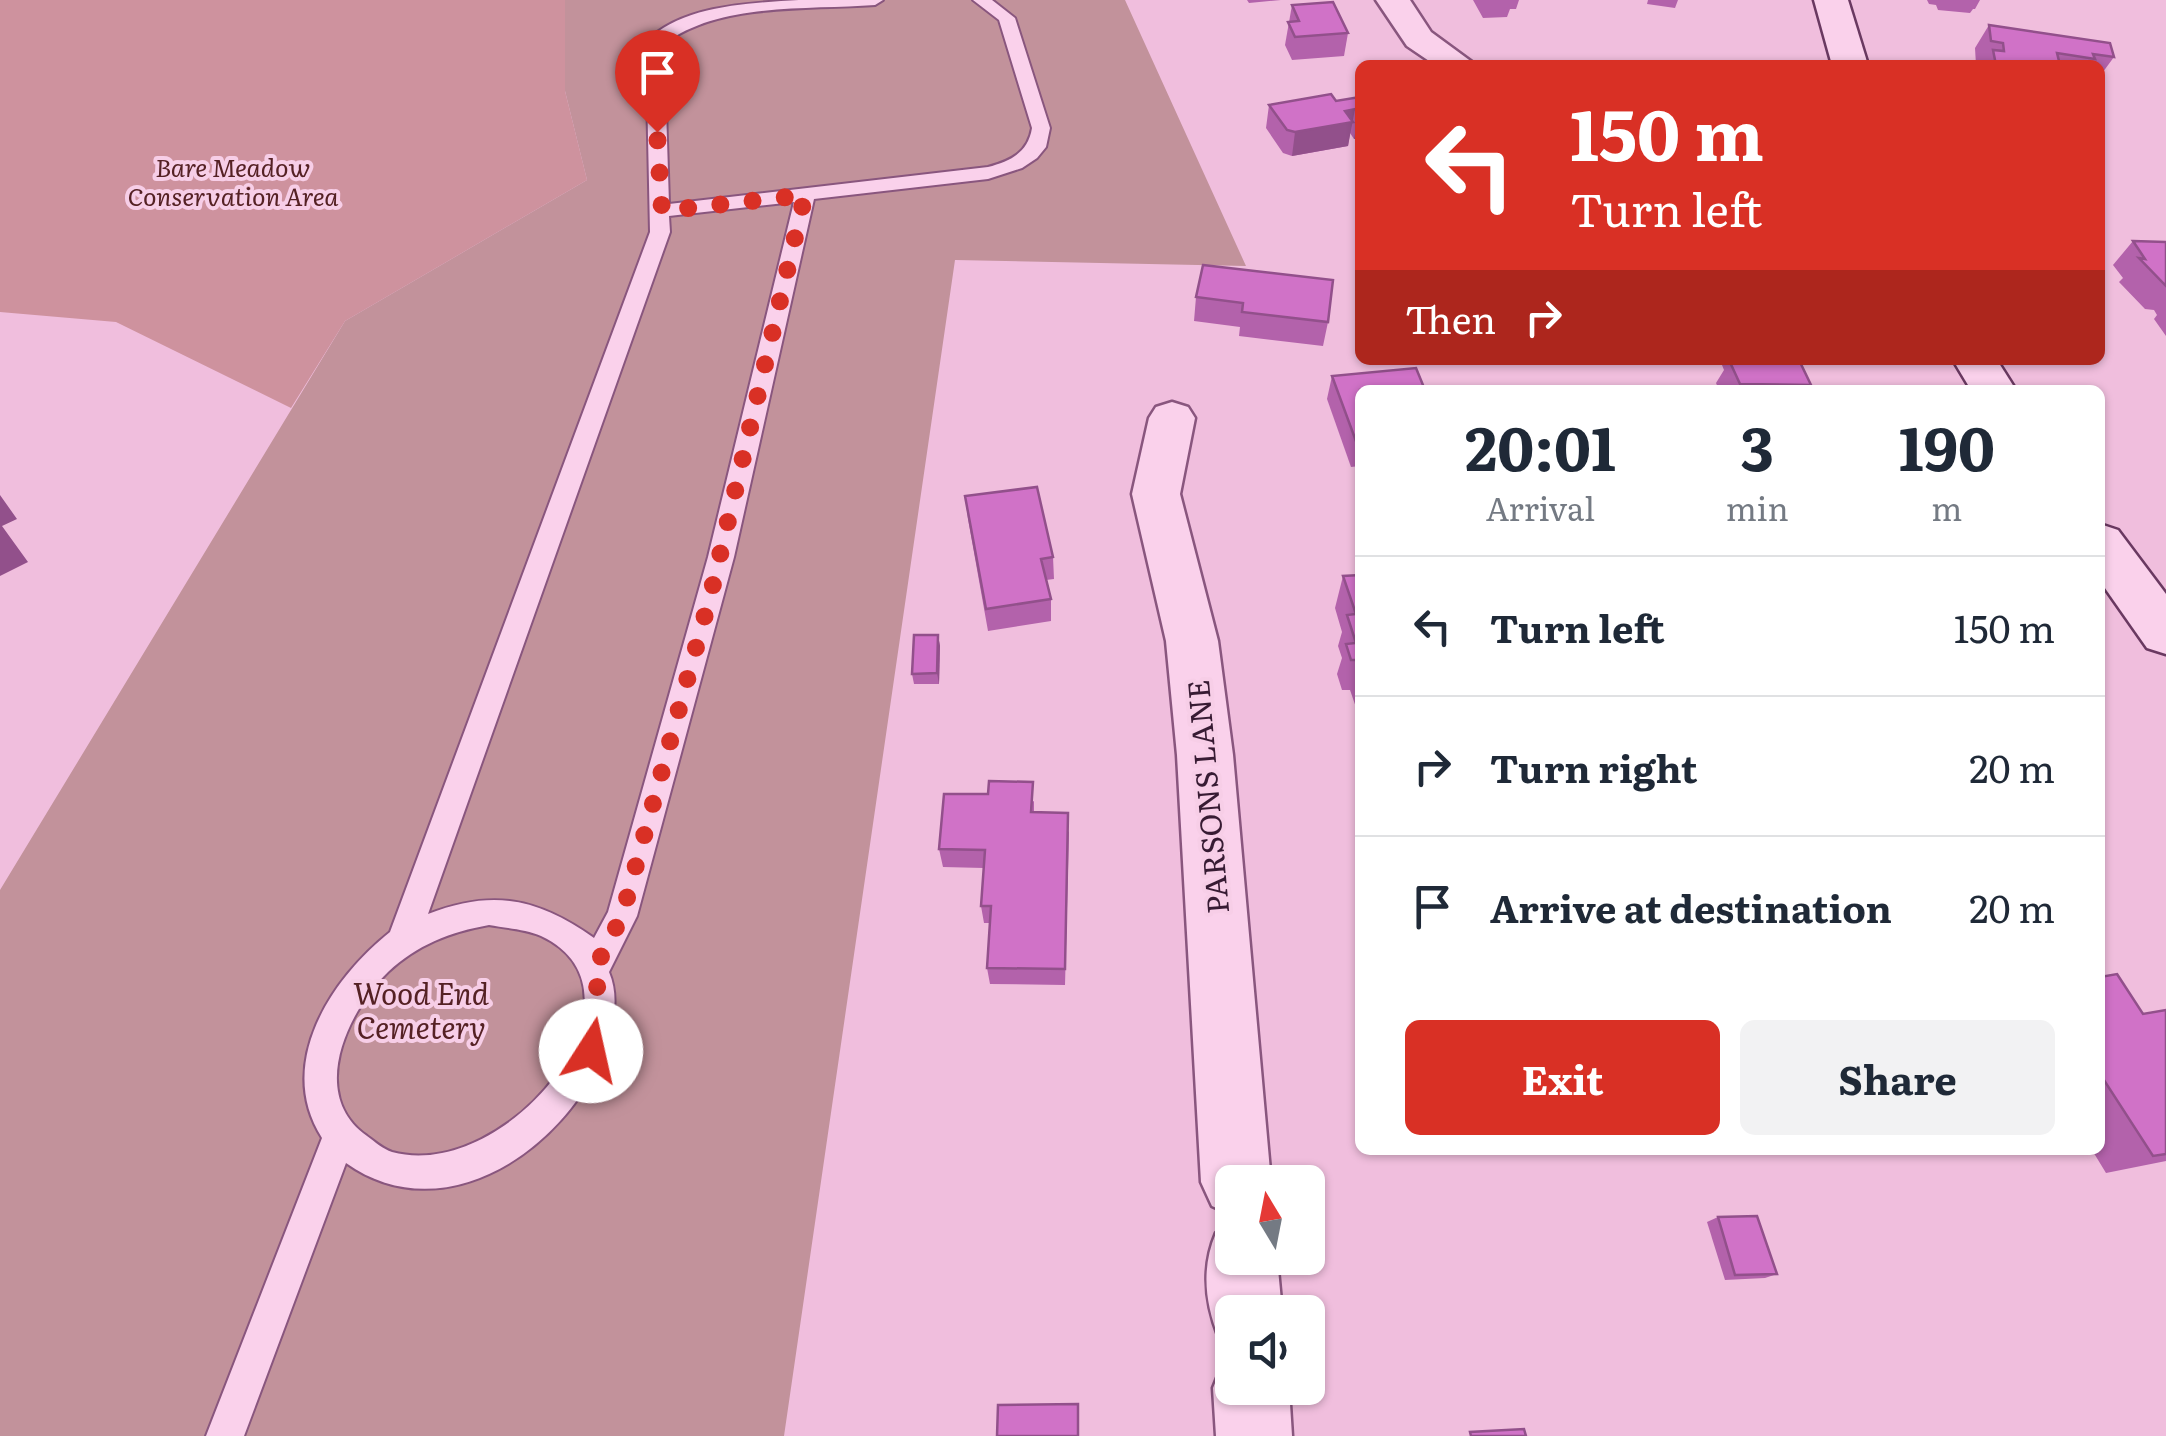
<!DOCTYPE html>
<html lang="en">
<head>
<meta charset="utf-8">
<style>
	:root { --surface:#fff; --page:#f2f2f3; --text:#1f2937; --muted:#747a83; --line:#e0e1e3; --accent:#d93025 }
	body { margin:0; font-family:Literata,serif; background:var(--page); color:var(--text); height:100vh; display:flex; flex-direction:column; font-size:38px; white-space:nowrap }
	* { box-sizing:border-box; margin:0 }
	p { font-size:32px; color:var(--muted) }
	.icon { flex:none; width:55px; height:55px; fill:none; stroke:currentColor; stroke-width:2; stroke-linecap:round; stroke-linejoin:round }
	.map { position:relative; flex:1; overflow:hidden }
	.sheet { position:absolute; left:1355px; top:385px; width:750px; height:770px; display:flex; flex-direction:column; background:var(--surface); border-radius:15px; box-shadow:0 2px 8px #0004 }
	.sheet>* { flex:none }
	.hud { position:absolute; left:1355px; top:60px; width:750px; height:305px; border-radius:15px; box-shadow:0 2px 8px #0004; background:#d93025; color:#fff; overflow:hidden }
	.needle { width:65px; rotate:350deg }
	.tools { position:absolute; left:1215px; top:1165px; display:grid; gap:20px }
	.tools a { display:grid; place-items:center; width:110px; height:110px; border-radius:15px; background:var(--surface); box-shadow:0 2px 8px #0004; font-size:50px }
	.pin { position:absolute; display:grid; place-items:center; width:85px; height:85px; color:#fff; margin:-102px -42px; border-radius:50% 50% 50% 0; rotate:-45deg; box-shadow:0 0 10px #0007 }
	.pin .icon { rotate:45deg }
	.me { position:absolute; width:110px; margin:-55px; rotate:10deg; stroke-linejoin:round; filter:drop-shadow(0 0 8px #0008) }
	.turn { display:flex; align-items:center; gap:35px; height:210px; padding:0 50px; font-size:45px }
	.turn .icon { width:130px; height:130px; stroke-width:2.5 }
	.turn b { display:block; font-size:70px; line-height:85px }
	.then { display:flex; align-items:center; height:95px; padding:0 50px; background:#0003; gap:20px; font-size:38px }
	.eta { display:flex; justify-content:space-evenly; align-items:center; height:170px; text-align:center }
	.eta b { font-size:60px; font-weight:700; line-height:70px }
	.primary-button { display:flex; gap:20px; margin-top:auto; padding:20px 50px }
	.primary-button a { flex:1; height:115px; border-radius:15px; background:var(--accent); color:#fff; font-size:40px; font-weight:700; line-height:115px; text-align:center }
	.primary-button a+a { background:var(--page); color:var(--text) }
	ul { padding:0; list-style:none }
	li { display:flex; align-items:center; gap:30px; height:140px; padding:0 50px; border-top:2px solid var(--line) }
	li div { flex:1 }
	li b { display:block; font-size:38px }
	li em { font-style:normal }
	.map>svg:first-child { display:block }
	.green { fill:#ce929e }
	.cemetery { fill:#c2929b }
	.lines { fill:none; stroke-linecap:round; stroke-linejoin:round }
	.service-casing { stroke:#89567e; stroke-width:4 }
	.minor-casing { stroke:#89567e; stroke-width:5 }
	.secondary-casing { stroke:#6a3961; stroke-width:5 }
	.service { fill:#fad1eb; fill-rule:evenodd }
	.minor { fill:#fad1eb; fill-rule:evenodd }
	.secondary { fill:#fad1eb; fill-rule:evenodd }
	.wall { fill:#b362ab }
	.shaded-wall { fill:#92508b }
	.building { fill:#d072c7; stroke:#92508b; stroke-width:2.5 }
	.route { stroke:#d93025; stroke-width:18; stroke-dasharray:0 32.4 }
	.labels { text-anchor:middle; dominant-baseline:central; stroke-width:8; stroke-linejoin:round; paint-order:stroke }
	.far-park-label { font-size:25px; font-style:italic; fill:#552124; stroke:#f7cee7 }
	.street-label { font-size:30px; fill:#371b33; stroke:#f7cee7 }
	.park-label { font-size:30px; font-style:italic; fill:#552124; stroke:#f7cee7 }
</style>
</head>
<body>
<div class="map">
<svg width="2166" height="1436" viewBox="0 0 2166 1436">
	<rect width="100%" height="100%" fill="#f0bedd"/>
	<!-- green -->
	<polygon class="green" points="0,0 565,0 565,91 587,180 345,321 291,408 116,322 0,312"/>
	<!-- cemetery -->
	<polygon class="cemetery" points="565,0 1125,0 1246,266 955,260 784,1436 0,1436 0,890 345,321 587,180 565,91"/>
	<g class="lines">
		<defs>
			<path id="service" d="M 799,0 L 883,0 L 875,5 C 809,10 719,2 664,44 L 669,204 L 988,167 C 1010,161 1028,153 1032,128 L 999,20 L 973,0 L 992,0 L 1015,18 L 1050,128 L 1046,147 L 1037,158 L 1022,168 L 988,179 L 814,199 L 734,557 L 637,916 L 609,972 C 620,998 613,1027 603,1053 C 565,1149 444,1233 346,1163 L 244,1436 L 206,1436 L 322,1138 C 275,1064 331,979 390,932 L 650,232 L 646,42 C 681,5 751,3 799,0 ZM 794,202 L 708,557 L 608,912 L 594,938 C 538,898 493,889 428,914 L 670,232 L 669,216 ZM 489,925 C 505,928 526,929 541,936 C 661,992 508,1183 392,1152 C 383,1149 375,1142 367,1136 C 308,1095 347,1012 388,972 C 417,945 450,932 489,925 Z"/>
			<g id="minor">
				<polygon points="1376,0 1410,0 1431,32 1476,65 1435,65 1407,46"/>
				<polygon points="1172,402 1188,407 1195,418 1180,494 1218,641 1233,755 1271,1182 1232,1182 1232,1215 1212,1206 1201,1182 1177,755 1166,641 1132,494 1149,418 1156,407"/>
				<path d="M 1232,1226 L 1232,1258 L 1277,1258 L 1282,1312 L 1232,1312 L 1232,1343 L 1219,1338 C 1205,1303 1201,1268 1216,1233 Z"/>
				<polygon points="1232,1358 1232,1388 1289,1388 1292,1436 1216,1436 1213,1388 1224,1361"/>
			</g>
			<g id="secondary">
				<polygon points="1814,0 1848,0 1868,65 1832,65"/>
				<polygon points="1953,360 1997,360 2016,390 1971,390"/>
				<polygon points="2100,524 2118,530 2166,594 2166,654 2147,648 2100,581"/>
			</g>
		</defs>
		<!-- service casing -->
		<use href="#service" class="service-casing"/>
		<!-- minor casing -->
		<use href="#minor" class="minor-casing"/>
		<!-- secondary casing -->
		<use href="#secondary" class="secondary-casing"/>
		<!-- service -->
		<use href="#service" class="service"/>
		<!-- minor -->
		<use href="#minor" class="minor"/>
		<!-- secondary -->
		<use href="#secondary" class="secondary"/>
	</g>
	<!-- wall -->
	<g class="wall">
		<polygon points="1247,0 1281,0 1249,3"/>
		<polygon points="1473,0 1519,0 1516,9 1510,9 1507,17 1483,18"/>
		<polygon points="1648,0 1678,0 1675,8 1647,4"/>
		<polygon points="1927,0 1980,0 1975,9 1973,9 1970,13 1938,10 1936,5 1929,4"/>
		<polygon points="1292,5 1348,33 1344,56 1292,60 1285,45"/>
		<polygon points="1989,25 2114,57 2100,76 2100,65 1976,65 1975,48"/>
		<polygon points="1360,97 1360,138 1354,139 1350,133 1348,146 1292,156 1283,153 1266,128 1269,105 1336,101"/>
		<polygon points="2133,241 2166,242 2166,336 2154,319 2157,315 2154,310 2145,309 2119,282 2123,278 2113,265"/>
		<polygon points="1333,280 1328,322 1323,346 1239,336 1240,327 1194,321 1196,297"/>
		<polygon points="1720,360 1799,360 1811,385 1808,390 1719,390 1716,383 1724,370"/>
		<polygon points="1332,376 1360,390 1360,466 1351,467 1327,399"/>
		<polygon points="965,496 1053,557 1054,579 1046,580 1051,599 1051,621 988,631 968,519"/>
		<polygon points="1360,575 1360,719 1350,690 1342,690 1337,674 1342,658 1338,646 1342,632 1335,608 1343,576"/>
		<polygon points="938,635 940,646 939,684 914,684 912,674"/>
		<polygon points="1034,801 1034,812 1069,832 1065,985 990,984 987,968 990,923 984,923 981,906 984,868 943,867 939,849"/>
		<polygon points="2100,977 2143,1014 2166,1010 2166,1161 2106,1173 2092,1150 2100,1150"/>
		<polygon points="1718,1217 1777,1274 1765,1278 1725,1280 1707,1222"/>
	</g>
	<!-- shaded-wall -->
	<g class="shaded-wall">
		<polygon points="1355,109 1348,146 1292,156 1295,132 1345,111"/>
		<polygon points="1359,115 1360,138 1354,139"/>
		<polygon points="0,495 17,519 2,526 28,562 0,576"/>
		<polygon points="938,635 940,646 939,684 937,673"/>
	</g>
	<!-- building -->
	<g class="building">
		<polygon points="1333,2 1348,33 1295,37 1288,22 1299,21 1292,5"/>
		<polygon points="1989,25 2110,43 2114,57 2093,54 2095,59 2057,53 2060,65 1996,65 1993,50 2004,51 2003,43 1991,41"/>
		<polygon points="1331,94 1336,101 1360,97 1360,115 1355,109 1345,111 1353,122 1295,132 1287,130 1269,105"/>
		<polygon points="2133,241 2166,242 2166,286 2139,258 2145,259"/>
		<polygon points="1203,265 1333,280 1328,322 1242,312 1243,303 1196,297"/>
		<polygon points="1729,360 1799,360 1811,385 1740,384"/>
		<polygon points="1416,368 1425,390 1360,390 1360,443 1357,444 1332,376"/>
		<polygon points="1037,487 1053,557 1041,559 1051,599 986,609 965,496"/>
		<polygon points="1360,575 1360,660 1351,660 1346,644 1356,643 1347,615 1356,614 1343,576"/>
		<polygon points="914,635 938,635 937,673 912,674"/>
		<polygon points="989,781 1033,782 1031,812 1068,813 1065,969 987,968 991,906 981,906 985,850 939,849 944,794 988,794"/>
		<polygon points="2117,974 2143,1014 2166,1010 2166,1154 2153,1156 2100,1074 2100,977"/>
		<polygon points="1757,1216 1777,1274 1735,1275 1718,1217"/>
		<polygon points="1078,1404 1078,1436 997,1436 998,1405"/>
		<polygon points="1524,1429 1526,1436 1471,1436 1470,1432"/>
	</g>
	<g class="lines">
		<!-- route -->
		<path class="route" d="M 591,1051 C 599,1022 601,999 594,970 L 622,916 L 711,593 L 805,195 L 662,211 L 657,132"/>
	</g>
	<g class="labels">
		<!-- far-park labels -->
		<g class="far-park-label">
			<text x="233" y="166">Bare Meadow<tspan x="233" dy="29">Conservation Area</tspan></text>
		</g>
		<!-- street labels -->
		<g class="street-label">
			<text transform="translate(1206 797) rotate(-95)">PARSONS LANE</text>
		</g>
		<!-- park labels -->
		<g class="park-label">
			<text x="421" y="992">Wood End<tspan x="421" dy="34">Cemetery</tspan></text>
		</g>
	</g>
</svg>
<div class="tools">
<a><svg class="needle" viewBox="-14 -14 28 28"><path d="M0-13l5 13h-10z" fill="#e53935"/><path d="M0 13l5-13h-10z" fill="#747a83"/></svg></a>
<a><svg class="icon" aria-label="sound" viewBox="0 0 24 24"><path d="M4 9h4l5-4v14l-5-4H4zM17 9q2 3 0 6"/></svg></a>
</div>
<div class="pin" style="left:657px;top:132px;background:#d93025"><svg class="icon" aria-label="arrive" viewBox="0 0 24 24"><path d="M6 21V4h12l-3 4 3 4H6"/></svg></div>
<svg class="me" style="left:591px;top:1051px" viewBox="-20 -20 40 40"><circle r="19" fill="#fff"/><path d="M0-13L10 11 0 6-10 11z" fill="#d93025"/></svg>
<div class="hud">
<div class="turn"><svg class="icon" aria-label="left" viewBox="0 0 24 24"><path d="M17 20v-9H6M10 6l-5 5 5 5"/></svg><div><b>150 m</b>Turn left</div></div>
<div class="then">Then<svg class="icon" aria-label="right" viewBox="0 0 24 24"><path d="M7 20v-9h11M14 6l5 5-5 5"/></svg></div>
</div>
<section class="sheet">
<div class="eta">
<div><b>20:01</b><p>Arrival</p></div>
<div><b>3</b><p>min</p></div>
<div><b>190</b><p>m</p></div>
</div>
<ul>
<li><svg class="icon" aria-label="left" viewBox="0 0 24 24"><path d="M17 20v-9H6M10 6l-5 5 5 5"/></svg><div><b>Turn left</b></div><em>150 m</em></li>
<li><svg class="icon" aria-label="right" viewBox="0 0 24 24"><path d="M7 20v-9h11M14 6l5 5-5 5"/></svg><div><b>Turn right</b></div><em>20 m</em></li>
<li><svg class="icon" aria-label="arrive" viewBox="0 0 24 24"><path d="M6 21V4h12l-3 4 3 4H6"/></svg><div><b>Arrive at destination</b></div><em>20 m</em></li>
</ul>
<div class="primary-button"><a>Exit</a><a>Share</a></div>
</section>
</div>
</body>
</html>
